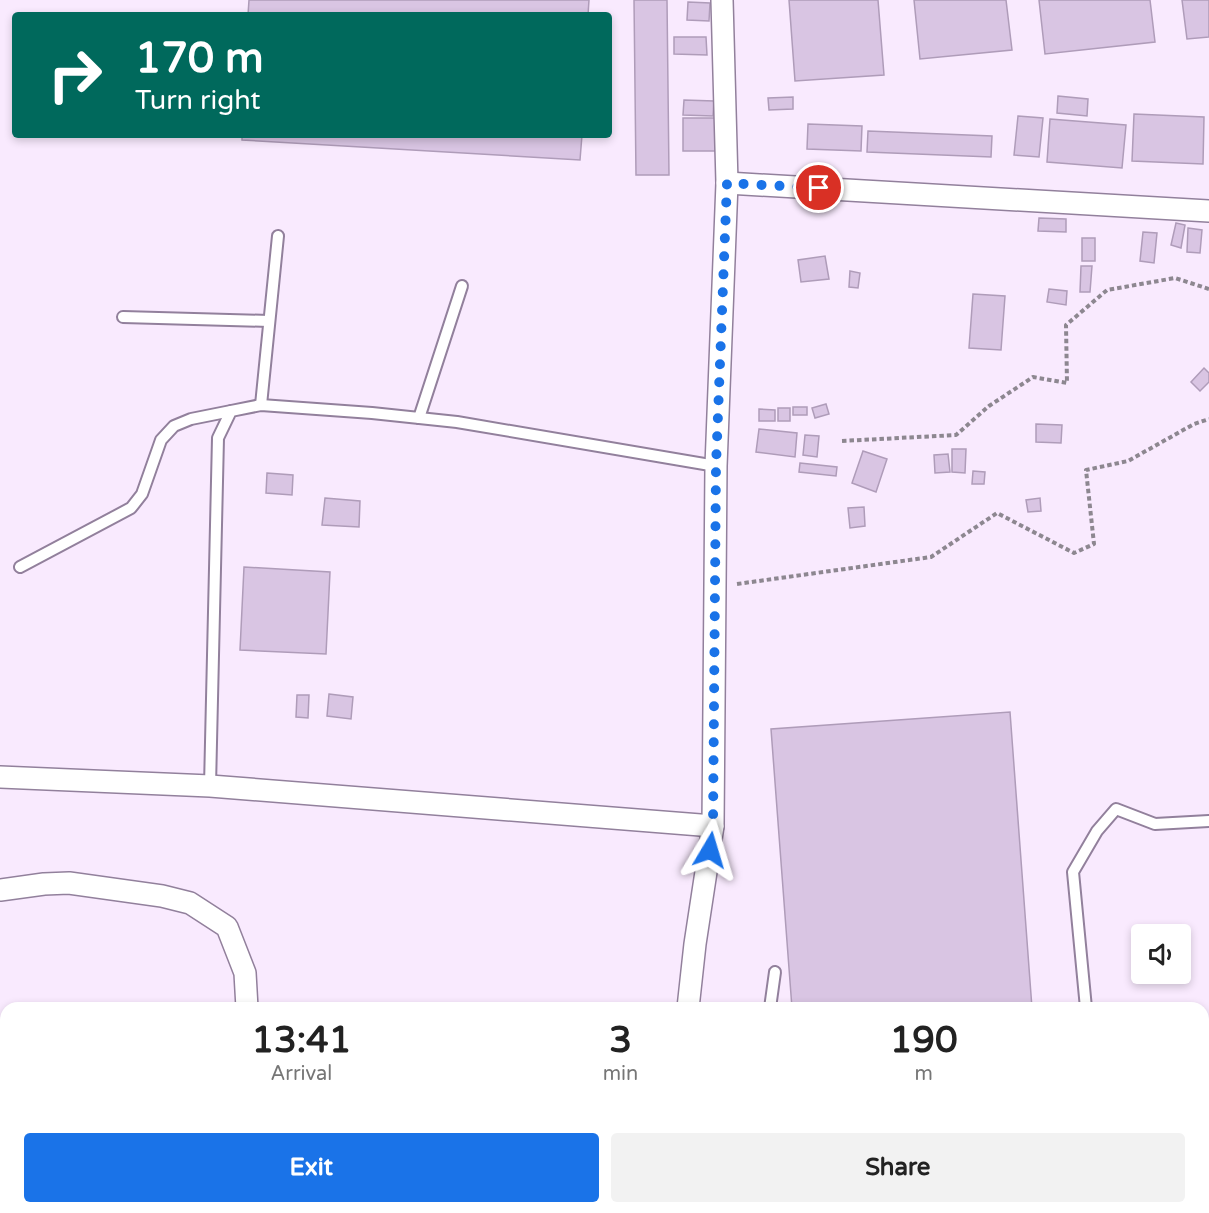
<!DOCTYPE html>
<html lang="en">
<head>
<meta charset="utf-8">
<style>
	:root { --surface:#fff; --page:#f2f2f2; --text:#222; --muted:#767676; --accent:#1a73e8 }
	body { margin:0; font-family:"Varela Round",sans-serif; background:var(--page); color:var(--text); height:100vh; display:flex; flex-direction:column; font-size:22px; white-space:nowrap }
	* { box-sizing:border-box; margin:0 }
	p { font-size:20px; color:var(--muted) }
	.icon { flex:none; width:33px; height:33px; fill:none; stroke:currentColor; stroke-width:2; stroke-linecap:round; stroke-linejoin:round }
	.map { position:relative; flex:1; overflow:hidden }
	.sheet { position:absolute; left:0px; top:1002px; width:1209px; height:212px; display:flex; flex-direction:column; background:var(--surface); border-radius:18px 18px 0 0; box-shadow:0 3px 9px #0003 }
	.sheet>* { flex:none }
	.banner { position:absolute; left:12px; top:12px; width:600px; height:126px; border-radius:6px; box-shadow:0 3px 9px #0003; background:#00695c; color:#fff; overflow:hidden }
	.buttons { position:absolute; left:1131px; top:924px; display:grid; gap:12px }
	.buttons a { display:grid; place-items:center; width:60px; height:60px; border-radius:6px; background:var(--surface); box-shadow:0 3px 9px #0003; font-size:30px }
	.pin { position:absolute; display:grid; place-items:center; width:51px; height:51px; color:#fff; margin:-26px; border:3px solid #fff; border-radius:50%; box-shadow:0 2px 6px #0007 }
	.me { position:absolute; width:66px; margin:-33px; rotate:7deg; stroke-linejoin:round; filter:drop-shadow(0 0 4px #0008) }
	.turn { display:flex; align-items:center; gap:21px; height:126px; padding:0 24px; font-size:27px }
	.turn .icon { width:78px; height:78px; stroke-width:2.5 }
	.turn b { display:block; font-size:42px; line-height:51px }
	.eta { display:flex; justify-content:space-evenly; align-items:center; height:102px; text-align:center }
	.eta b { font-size:36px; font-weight:700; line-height:42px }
	.button { display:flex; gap:12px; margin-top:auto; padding:12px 24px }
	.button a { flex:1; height:69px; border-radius:6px; background:var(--accent); color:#fff; font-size:24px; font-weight:700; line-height:69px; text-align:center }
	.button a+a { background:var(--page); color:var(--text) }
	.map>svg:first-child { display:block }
	.industrial { fill:#f9eafe; fill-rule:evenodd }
	.building { fill:#d9c5e3; stroke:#af9cb9; stroke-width:1.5 }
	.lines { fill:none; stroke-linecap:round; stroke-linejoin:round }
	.service-casing { stroke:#92809c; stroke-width:14 }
	.minor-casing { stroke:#92809c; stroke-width:24 }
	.path { stroke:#8d8790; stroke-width:4; stroke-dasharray:4.5 3; stroke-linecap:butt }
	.service { stroke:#fff; stroke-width:10 }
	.minor { stroke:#fff; stroke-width:21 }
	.route { stroke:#1a73e8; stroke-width:10; stroke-dasharray:0 18 }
</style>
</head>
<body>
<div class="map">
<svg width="1209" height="1213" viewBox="0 0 1209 1213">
	<rect width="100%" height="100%" fill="#fdf9ff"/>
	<!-- industrial -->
	<path class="industrial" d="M 0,0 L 1209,0 L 1209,1213 L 0,1213 ZM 15,15 L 609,15 L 609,135 L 15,135 ZM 1142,934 L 1180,934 L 1180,974 L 1142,974 ZM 6,1008 L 1203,1008 L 1203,1208 L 6,1208 Z"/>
	<!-- building -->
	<g class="building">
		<polygon points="249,0 589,0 588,15 248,15"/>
		<polygon points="634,0 667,0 669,175 636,175"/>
		<polygon points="789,0 878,0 884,75 795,81"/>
		<polygon points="914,0 1006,0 1012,50 920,59"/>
		<polygon points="1039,0 1150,0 1155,42 1045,54"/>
		<polygon points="1182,0 1209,0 1209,37 1187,39"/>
		<polygon points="688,2 710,3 709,21 687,20"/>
		<polygon points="674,37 706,37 707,55 674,54"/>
		<polygon points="1058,96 1088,99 1087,116 1057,113"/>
		<polygon points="793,97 793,109 769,110 768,98"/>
		<polygon points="684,100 714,101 713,116 683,115"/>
		<polygon points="1134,114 1204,117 1203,164 1132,161"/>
		<polygon points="1018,116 1043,118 1039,157 1014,155"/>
		<polygon points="683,118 715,118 716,151 683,151"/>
		<polygon points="1050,119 1126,125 1122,168 1047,162"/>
		<polygon points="808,124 862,126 861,151 807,149"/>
		<polygon points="868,131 992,136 991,157 867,152"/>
		<polygon points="242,135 582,135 580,160 242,140"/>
		<polygon points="1039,218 1066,219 1066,232 1038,231"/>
		<polygon points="1176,223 1185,225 1181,248 1171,245"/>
		<polygon points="1188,228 1202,230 1200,253 1187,252"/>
		<polygon points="1143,232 1157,233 1154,263 1140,261"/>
		<rect x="1082" y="238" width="13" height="23"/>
		<polygon points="825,256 829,279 801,282 798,260"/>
		<polygon points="1081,266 1092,266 1090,292 1080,292"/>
		<polygon points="850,271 860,273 858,288 849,287"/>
		<polygon points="1049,289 1067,291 1066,305 1047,302"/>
		<polygon points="973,294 1005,296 1001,350 969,348"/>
		<polygon points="1204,368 1209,373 1209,382 1200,391 1191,382"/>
		<polygon points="826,404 829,414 815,418 812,408"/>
		<rect x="793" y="407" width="14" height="8"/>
		<rect x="778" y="408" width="12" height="13"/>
		<polygon points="759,409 775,410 775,421 759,421"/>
		<polygon points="1036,424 1062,425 1061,443 1036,442"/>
		<polygon points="759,429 797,433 795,457 756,452"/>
		<polygon points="805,435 819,436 817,457 803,455"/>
		<polygon points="952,449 966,449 965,473 952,472"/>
		<polygon points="863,451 887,459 876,492 852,483"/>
		<polygon points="948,454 950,472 935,473 934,455"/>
		<polygon points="800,463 837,467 836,476 799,472"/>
		<polygon points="973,471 985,472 984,484 972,484"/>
		<polygon points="267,473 293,475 292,495 266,493"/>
		<polygon points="325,498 360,501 359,527 322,525"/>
		<polygon points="1040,498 1041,511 1028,512 1026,500"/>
		<polygon points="864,507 865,526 850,528 848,508"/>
		<polygon points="244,567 330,572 326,654 240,650"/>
		<polygon points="329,694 353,697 351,719 327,716"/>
		<polygon points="297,695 309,695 308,718 296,717"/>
		<polygon points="1010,712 1032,1008 792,1008 771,729"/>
	</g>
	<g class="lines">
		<defs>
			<g id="service">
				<polyline points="123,317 269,321"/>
				<polyline points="261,405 278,236"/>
				<polyline points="419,418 462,286"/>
				<polyline points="20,567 131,508 142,494 161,440 174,426 191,419 231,411"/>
				<polyline points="210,786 218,438 231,411 261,405 372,413 457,422 716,466"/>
				<polyline points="770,1008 775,972"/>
				<polyline points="1086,1008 1073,872 1097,831 1116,809 1155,824 1209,821"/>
				<polyline points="1106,1208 1106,1213"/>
				<polyline points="745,1213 745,1208"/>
			</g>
			<g id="minor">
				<polyline points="727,183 1209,211"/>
				<polyline points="0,777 210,786 713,826"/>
				<polyline points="0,890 44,884 69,883 162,896 190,903 227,927 245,973 247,1008"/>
				<polyline points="688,1008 695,944 713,826 716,466 727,183 722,0"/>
				<polyline points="275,1208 278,1213"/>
				<polyline points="665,1213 665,1208"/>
			</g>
		</defs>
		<!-- service casing -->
		<use href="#service" class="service-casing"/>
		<!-- minor casing -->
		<use href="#minor" class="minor-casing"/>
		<!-- path -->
		<g class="path">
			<polyline points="842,441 956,435 989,406 1033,377 1067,383 1066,325 1107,290 1175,278 1209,289"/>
			<polyline points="737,584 931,557 997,513 1074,553 1094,544 1086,470 1128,461 1194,424 1209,419"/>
		</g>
		<!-- service -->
		<use href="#service" class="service"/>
		<!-- minor -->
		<use href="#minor" class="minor"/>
	</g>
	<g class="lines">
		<!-- route -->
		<polyline class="route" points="710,850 713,826 716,466 727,183 819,188"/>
	</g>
</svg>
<div class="buttons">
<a><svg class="icon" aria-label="sound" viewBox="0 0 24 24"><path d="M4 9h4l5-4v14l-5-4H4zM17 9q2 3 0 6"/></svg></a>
</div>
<div class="pin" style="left:819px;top:188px;background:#d93025"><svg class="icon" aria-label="arrive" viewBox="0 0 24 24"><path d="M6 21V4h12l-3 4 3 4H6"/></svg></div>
<svg class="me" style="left:710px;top:850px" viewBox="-20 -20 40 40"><path d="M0-17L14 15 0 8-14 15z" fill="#1a73e8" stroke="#fff" stroke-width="4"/></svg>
<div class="banner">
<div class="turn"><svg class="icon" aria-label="right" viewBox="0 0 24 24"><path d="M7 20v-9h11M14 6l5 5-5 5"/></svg><div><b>170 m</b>Turn right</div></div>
</div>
<section class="sheet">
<div class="eta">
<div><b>13:41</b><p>Arrival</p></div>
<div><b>3</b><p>min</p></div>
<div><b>190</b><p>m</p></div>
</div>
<div class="button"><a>Exit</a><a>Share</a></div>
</section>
</div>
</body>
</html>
